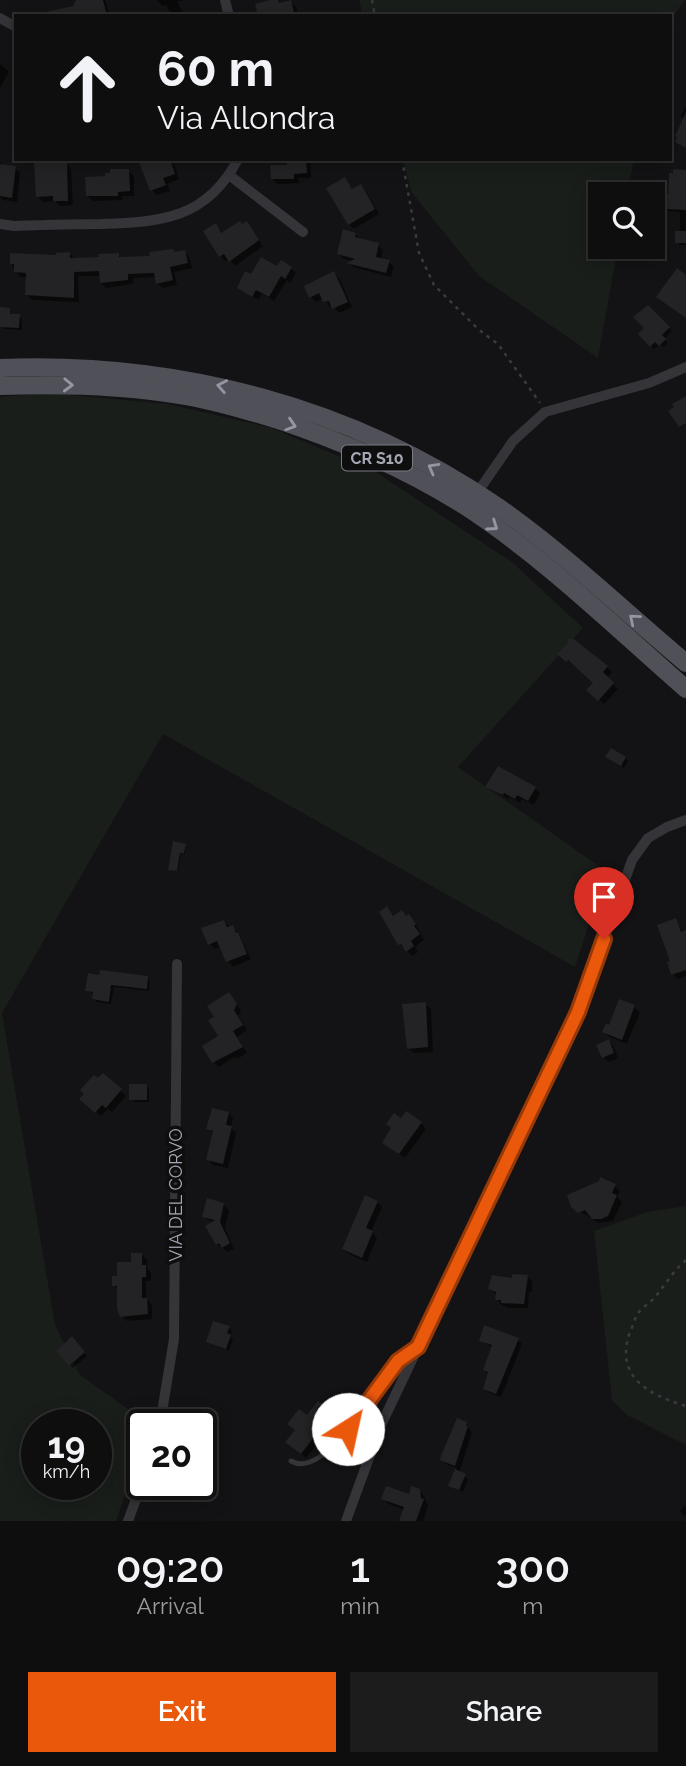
<!DOCTYPE html>
<html lang="en">
<head>
<meta charset="utf-8">
<style>
	:root { --surface:#0e0e0f; --page:#1c1c1d; --text:#f1f3f6; --muted:#9b9c9e; --line:#2e2e2f; --accent:#ea580c }
	body { margin:0; font-family:Raleway,sans-serif; background:var(--page); color:var(--text); height:100vh; display:flex; flex-direction:column; font-size:26px; white-space:nowrap }
	* { box-sizing:border-box; margin:0 }
	p { font-size:23px; color:var(--muted) }
	.icon { flex:none; width:38px; height:38px; fill:none; stroke:currentColor; stroke-width:2; stroke-linecap:round; stroke-linejoin:round }
	.map { position:relative; height:1521px; overflow:hidden }
	.sheet { display:flex; flex-direction:column; background:var(--surface); flex:1 }
	.sheet>* { flex:none }
	.guide { position:absolute; left:14px; top:14px; width:658px; height:147px; border-radius:0px; box-shadow:0 4px 18px #0003,0 0 0 2px var(--line); background:#0e0e0f; color:var(--text); overflow:hidden }
	.controls { position:absolute; left:588px; top:182px; display:grid; gap:14px }
	.controls a { display:grid; place-items:center; width:77px; height:77px; border-radius:0px; background:var(--surface); box-shadow:0 4px 18px #0003,0 0 0 2px var(--line); font-size:35px }
	.speed { position:absolute; left:21px; top:1409px; display:flex; gap:14px; font-size:35px; font-weight:700; text-align:center }
	.speed>* { display:grid; place-content:center; width:91px; height:91px; border-radius:50%; background:var(--surface); box-shadow:0 4px 18px #0003,0 0 0 2px var(--line); line-height:1 }
	.speed small { font-size:18px; font-weight:400 }
	.speed .limit { border:4px solid #111; border-radius:10px; background:#fff; color:#111 }
	.pin { position:absolute; display:grid; place-items:center; width:60px; height:60px; color:#fff; margin:-72px -30px; border-radius:50% 50% 50% 0; rotate:-45deg; box-shadow:0 0 7px #0007 }
	.pin .icon { rotate:45deg }
	.me { position:absolute; width:77px; margin:-38px; rotate:35deg; stroke-linejoin:round; filter:drop-shadow(0 0 5px #0008) }
	.turn { display:flex; align-items:center; gap:24px; height:147px; padding:0 28px; font-size:32px }
	.turn .icon { width:91px; height:91px; stroke-width:2.5 }
	.turn b { display:block; font-size:49px; line-height:60px }
	.eta { display:flex; justify-content:space-evenly; align-items:center; height:119px; text-align:center }
	.eta b { font-size:42px; font-weight:600; line-height:49px }
	.cta { display:flex; gap:14px; margin-top:auto; padding:14px 28px }
	.cta a { flex:1; height:80px; border-radius:0px; background:var(--accent); color:#fff; font-size:28px; font-weight:600; line-height:80px; text-align:center }
	.cta a+a { background:var(--page); color:var(--text) }
	.map>svg:first-child { display:block }
	.green { fill:#191e1a; fill-rule:evenodd }
	.shadow { fill:#0007 }
	.building { fill:#232325 }
	.lines { fill:none; stroke-linecap:round; stroke-linejoin:round }
	.path { stroke:#3a3b40; stroke-width:2.5; stroke-dasharray:3.5 5; stroke-linecap:butt }
	.lane { stroke:#343439; stroke-width:5 }
	.street { stroke:#343439; stroke-width:10 }
	.primary { stroke:#505158; stroke-width:18 }
	.oneway { stroke:#9497a2 }
	.route-casing { stroke:#983908; stroke-width:18 }
	.route { stroke:#ea580c; stroke-width:12 }
	.labels { text-anchor:middle; dominant-baseline:central; stroke-width:7; stroke-linejoin:round; paint-order:stroke }
	.shield { fill:#0e0e0f; stroke:#787a82; stroke-width:2 }
	.shield-label { font-size:16px; font-weight:bold; fill:#a5a8b4 }
	.street-label { font-size:18px; fill:#a5a8b4; stroke:#0e0e0f }
</style>
</head>
<body>
<div class="map">
<svg width="686" height="1521" viewBox="0 0 686 1521">
	<rect width="100%" height="100%" fill="#131214"/>
	<!-- green -->
	<g class="green">
		<polygon points="359,0 685,0 670,21 670,16 363,16"/>
		<polygon points="402,159 634,159 627,194 600,194 600,247 618,247 598,358 479,276 412,193"/>
		<path d="M 48,393 L 168,404 L 272,428 L 374,471 L 512,562 L 583,628 L 458,767 L 606,871 L 575,967 L 163,734 L 2,1013 L 55,1325 L 80,1375 L 149,1424 L 142,1424 L 142,1447 L 116,1521 L 0,1521 L 0,397 ZM 37,1424 L 96,1424 L 96,1484 L 37,1484 Z"/>
		<polygon points="686,1206 686,1445 627,1415 612,1400 594,1231 647,1212"/>
	</g>
	<!-- shadow -->
	<g class="shadow">
		<polygon points="78,0 105,0 110,16 62,16 61,10 79,3"/>
		<polygon points="157,0 183,0 177,2 185,16 172,16 166,5 163,6"/>
		<polygon points="277,0 281,4 290,2 296,7 298,16 260,16 257,5"/>
		<polygon points="0,64 9,72 0,88"/>
		<polygon points="16,75 16,102 14,100 13,76"/>
		<polygon points="686,106 686,148 677,142 684,120 681,116"/>
		<polygon points="150,159 172,159 179,179 167,184 170,191 157,195 152,190"/>
		<polygon points="287,159 310,159 311,178 298,178 299,183 278,184 273,179 288,166"/>
		<polygon points="0,162 5,167 15,168 20,173 17,202 3,200 0,197"/>
		<polygon points="66,163 71,169 73,205 60,206 55,201 43,202 38,197"/>
		<polygon points="128,171 134,176 134,196 122,196 123,200 93,201 87,196 106,178"/>
		<polygon points="686,172 686,245 680,245 677,242 680,232 680,212 669,211 665,208 670,196"/>
		<polygon points="345,179 354,191 361,186 366,192 379,214 354,229 349,224"/>
		<polygon points="247,224 263,246 235,266 229,259 225,261 220,256 215,225 223,234"/>
		<polygon points="355,234 360,239 378,245 383,250 381,260 389,262 394,267 391,277 353,267 349,263 354,261 344,259 339,254"/>
		<polygon points="172,250 175,253 184,251 189,257 192,268 174,272 177,285 163,288 157,283 156,277 133,278 133,284 106,288 101,283 101,276 78,276 79,302 32,300 27,295 27,277 20,277 11,263 70,254 75,259 100,259 118,255 123,259 152,258"/>
		<polygon points="291,268 296,273 290,283 287,280 274,301 262,294 258,300 239,287 278,269"/>
		<polygon points="334,273 339,278 352,307 339,313 333,306 330,307 323,298 316,302 310,296"/>
		<polygon points="648,308 672,331 664,339 668,343 663,347 660,344 654,349 640,334 646,328"/>
		<polygon points="9,310 12,316 19,316 22,319 22,330 4,329 1,326"/>
		<polygon points="560,654 607,667 612,672 607,678 618,689 604,704 589,690 595,683"/>
		<polygon points="625,758 628,761 624,768 611,760"/>
		<polygon points="488,786 535,788 540,793 534,805 522,799 520,803 509,797 508,799"/>
		<polygon points="174,843 186,846 185,853 181,853 178,871 170,869"/>
		<polygon points="387,909 394,917 407,917 414,921 424,940 415,947 418,952 412,956 400,944"/>
		<polygon points="675,920 683,933 686,932 686,976 678,979 673,974 672,962"/>
		<polygon points="224,922 238,932 251,959 233,967 228,961 221,946 215,949 210,944"/>
		<polygon points="89,975 147,978 150,981 149,991 114,987 111,1004 97,1002 93,999 94,994 87,990"/>
		<polygon points="234,1000 241,1011 238,1016 247,1030 237,1037 247,1053 237,1059 234,1057 219,1067 214,1062 220,1036"/>
		<polygon points="425,1004 431,1009 433,1052 414,1053 408,1048"/>
		<polygon points="634,1007 640,1012 627,1044 610,1037 604,1032"/>
		<polygon points="609,1041 614,1047 618,1058 609,1062 603,1057"/>
		<polygon points="103,1075 126,1096 112,1112 108,1109 101,1116 82,1099"/>
		<polygon points="146,1086 149,1089 149,1102 134,1102 131,1099"/>
		<polygon points="228,1113 233,1118 231,1128 236,1133 228,1168 213,1165 208,1159 214,1134 208,1129"/>
		<polygon points="402,1121 421,1123 426,1129 405,1158 389,1147"/>
		<polygon points="615,1186 620,1191 617,1197 622,1202 613,1221 599,1223 575,1208"/>
		<polygon points="377,1202 382,1207 371,1232 377,1238 367,1262 349,1254 344,1249"/>
		<polygon points="224,1205 229,1210 225,1228 234,1249 228,1252 217,1244 214,1223 204,1217"/>
		<polygon points="142,1255 147,1260 147,1268 151,1272 151,1281 146,1281 146,1299 152,1305 152,1319 127,1321 122,1316 118,1290 114,1285"/>
		<polygon points="527,1276 532,1282 532,1292 529,1292 528,1308 508,1308 502,1305 497,1300 497,1295 490,1289"/>
		<polygon points="229,1328 232,1331 230,1336 233,1339 229,1351 208,1342"/>
		<polygon points="72,1339 87,1356 73,1368 58,1351"/>
		<polygon points="481,1340 518,1340 522,1344 501,1397 490,1393 485,1388 489,1375 485,1370 493,1348"/>
		<polygon points="328,1412 333,1417 324,1429 327,1432 306,1458 293,1447 307,1418"/>
		<polygon points="466,1423 472,1433 459,1473 468,1479 463,1492 450,1485 457,1468 448,1465 442,1460"/>
		<polygon points="419,1490 424,1496 428,1506 423,1521 401,1521 405,1510 389,1504 383,1499 410,1496"/>
		<polygon points="686,1505 686,1517 680,1511"/>
	</g>
	<!-- building -->
	<g class="building">
		<polygon points="76,0 103,0 107,16 47,16 46,12 73,6"/>
		<polygon points="270,0 278,0 279,3 291,0 295,16 275,16 274,13 258,16 255,4"/>
		<polygon points="686,112 686,148 675,142 677,137 675,136"/>
		<polygon points="145,159 170,159 175,174 163,178 166,185 150,191 139,162"/>
		<polygon points="287,159 306,159 307,173 294,174 294,179 271,179 270,165 287,165"/>
		<polygon points="67,162 68,201 53,201 53,196 36,197 34,163"/>
		<polygon points="0,164 16,166 12,198 0,196"/>
		<polygon points="110,169 129,169 130,191 118,192 118,196 86,196 85,177 105,176 105,173 110,173"/>
		<polygon points="673,169 686,170 686,210 664,209 664,194 668,194 669,173 673,173"/>
		<polygon points="345,177 352,189 361,184 375,209 348,225 326,188"/>
		<polygon points="240,221 242,224 247,221 259,240 229,262 224,254 219,257 203,231 216,223 221,233"/>
		<polygon points="343,229 356,233 355,237 379,243 376,257 390,260 386,273 346,263 355,259 337,254"/>
		<rect x="675" y="231" width="11" height="12"/>
		<polygon points="173,249 174,252 185,250 188,263 170,267 173,280 156,284 154,273 128,274 128,280 100,283 99,271 74,272 74,298 25,295 26,273 14,272 14,264 10,264 10,253 56,255 56,253 70,252 70,258 99,257 98,254 119,253 119,257 150,256 149,252"/>
		<polygon points="261,257 277,266 281,260 292,267 285,279 281,276 269,297 256,290 252,297 237,288 245,271 251,274"/>
		<polygon points="677,268 686,275 686,318 656,297"/>
		<polygon points="334,271 348,302 332,309 329,301 323,302 319,293 309,298 304,286"/>
		<polygon points="648,305 670,327 662,335 666,339 659,346 655,342 650,347 638,334 644,328 633,317"/>
		<polygon points="0,307 10,308 10,314 20,314 19,328 0,327"/>
		<polygon points="686,396 686,423 679,427 668,411 674,407 672,404"/>
		<polygon points="567,638 574,639 608,666 603,672 614,683 598,701 586,690 593,683 568,660 566,662 557,654 568,643"/>
		<polygon points="611,748 626,757 621,766 605,757"/>
		<polygon points="498,766 536,787 528,801 517,795 515,799 504,793 503,795 485,787"/>
		<polygon points="173,841 186,844 184,853 180,853 177,871 168,870"/>
		<polygon points="387,906 393,916 402,910 406,916 409,914 416,924 414,926 420,934 411,941 414,946 406,952 401,944 398,945 379,912"/>
		<polygon points="676,918 681,932 686,930 686,970 671,975 667,962 670,961 657,925"/>
		<polygon points="224,920 227,927 233,925 236,933 238,932 247,954 226,962 217,941 208,945 201,928"/>
		<polygon points="100,970 148,976 147,989 111,985 109,1002 92,999 93,992 85,991 88,973 99,975"/>
		<polygon points="229,992 237,1004 234,1010 243,1025 233,1031 243,1047 212,1063 202,1046 218,1036 208,1020 214,1017 207,1006"/>
		<polygon points="619,999 635,1005 622,1040 602,1032 606,1023 609,1025"/>
		<polygon points="426,1002 428,1047 407,1049 402,1004"/>
		<polygon points="609,1039 614,1053 602,1058 596,1045"/>
		<polygon points="103,1073 122,1089 106,1108 102,1105 95,1113 79,1099 84,1094 80,1090 94,1075 98,1078"/>
		<rect x="129" y="1084" width="18" height="16"/>
		<polygon points="212,1108 229,1112 226,1125 232,1126 223,1164 206,1160 213,1131 206,1129"/>
		<polygon points="406,1111 422,1122 399,1154 382,1143 391,1128 386,1124 394,1113 401,1118"/>
		<polygon points="600,1177 616,1184 612,1193 617,1195 608,1216 601,1219 592,1219 585,1210 578,1213 571,1207 567,1195 599,1181"/>
		<polygon points="365,1195 378,1201 366,1228 373,1231 362,1258 342,1249"/>
		<polygon points="207,1198 224,1203 220,1222 230,1243 222,1248 219,1243 216,1245 205,1226 215,1220 202,1217"/>
		<polygon points="131,1253 142,1253 142,1265 146,1265 146,1277 142,1277 142,1298 147,1298 148,1314 120,1317 117,1309 117,1286 112,1286 112,1276 117,1276 117,1262 131,1262"/>
		<polygon points="512,1274 528,1275 524,1304 501,1303 501,1300 495,1300 496,1292 488,1289 492,1275 512,1278"/>
		<polygon points="213,1321 230,1326 227,1333 231,1335 226,1349 206,1342"/>
		<polygon points="484,1325 519,1338 496,1394 483,1389 488,1372 483,1370 492,1345 479,1341"/>
		<polygon points="72,1336 85,1352 69,1366 56,1351"/>
		<polygon points="318,1401 330,1410 320,1423 323,1425 301,1454 285,1442 295,1430 287,1424 299,1409 307,1415"/>
		<polygon points="457,1418 467,1422 466,1426 468,1426 455,1466 440,1460 441,1456"/>
		<polygon points="455,1469 466,1474 459,1490 448,1486"/>
		<polygon points="386,1486 409,1494 411,1486 420,1489 421,1498 424,1499 416,1521 399,1521 404,1507 381,1499"/>
	</g>
	<g class="lines">
		<!-- path -->
		<g class="path">
			<polyline points="372,0 375,16"/>
			<polyline points="402,159 419,253 434,285 478,329 498,344 540,403"/>
			<path d="M 686,1260 C 674,1270 665,1285 655,1297 C 650,1303 643,1307 639,1312 C 635,1317 633,1326 630,1332 C 614,1377 649,1395 686,1406"/>
		</g>
		<!-- lane -->
		<path class="lane" d="M 291,1461 C 330,1483 382,1365 415,1349"/>
		<!-- street -->
		<g class="street">
			<polyline points="225,0 229,16"/>
			<polyline points="0,18 16,27"/>
			<polyline points="229,175 303,232"/>
			<path d="M 0,224 L 14,226 C 43,225 72,224 101,224 C 161,222 207,219 238,159"/>
			<polyline points="477,493 513,441 545,412 649,383 686,367"/>
			<polyline points="160,1424 174,1339 177,964"/>
			<polyline points="128,1521 142,1483"/>
			<polyline points="346,1521 381,1425 578,1012 632,860 648,838 667,827 686,820"/>
		</g>
		<!-- primary -->
		<g class="primary">
			<path d="M 0,368 C 177,361 351,406 498,507 C 564,553 624,611 686,663"/>
			<path d="M 0,386 C 60,384 120,385 180,395 C 213,400 246,410 278,420 C 344,442 406,469 465,506 C 545,558 615,627 686,689"/>
		</g>
	</g>
	<!-- one-way arrows -->
	<defs><path id="oneway-chevron" d="M-2-3.5L2.5 0L-2 3.5" fill="none" stroke-width="1.6" stroke-linecap="round" stroke-linejoin="round" transform="scale(1.75)"/></defs>
	<g class="oneway">
		<use href="#oneway-chevron" transform="translate(68 385) rotate(2)"/>
		<use href="#oneway-chevron" transform="translate(222 386) rotate(-169)"/>
		<use href="#oneway-chevron" transform="translate(291 425) rotate(18)"/>
		<use href="#oneway-chevron" transform="translate(433 468) rotate(-151)"/>
		<use href="#oneway-chevron" transform="translate(493 526) rotate(35)"/>
		<use href="#oneway-chevron" transform="translate(634 619) rotate(-140)"/>
	</g>
	<g class="lines">
		<defs>
			<polyline id="route" points="348,1429 398,1361 418,1347 578,1012 604,939"/>
		</defs>
		<!-- route casing -->
		<use href="#route" class="route-casing"/>
		<!-- route -->
		<use href="#route" class="route"/>
	</g>
	<g class="labels">
		<!-- shield labels -->
		<rect class="shield" x="342" y="445.5" width="70" height="25" rx="5"/>
		<g class="shield-label">
			<text x="377" y="458">CR S10</text>
		</g>
		<!-- street labels -->
		<g class="street-label">
			<text transform="translate(175 1195) rotate(-90)">VIA DEL CORVO</text>
		</g>
	</g>
</svg>
<div class="controls">
<a><svg class="icon" aria-label="search" viewBox="0 0 24 24"><circle cx="10" cy="10" r="6"/><path d="M15 15l6 6"/></svg></a>
</div>
<div class="speed"><div>19<small>km/h</small></div><div class="limit">20</div></div>
<div class="pin" style="left:604px;top:939px;background:#d93025"><svg class="icon" aria-label="arrive" viewBox="0 0 24 24"><path d="M6 21V4h12l-3 4 3 4H6"/></svg></div>
<svg class="me" style="left:348px;top:1429px" viewBox="-20 -20 40 40"><circle r="19" fill="#fff"/><path d="M0-13L10 11 0 6-10 11z" fill="#ea580c"/></svg>
<div class="guide">
<div class="turn"><svg class="icon" aria-label="ahead" viewBox="0 0 24 24"><path d="M12 20V5M6 11l6-6 6 6"/></svg><div><b>60 m</b>Via Allondra</div></div>
</div>
</div>
<section class="sheet">
<div class="eta">
<div><b>09:20</b><p>Arrival</p></div>
<div><b>1</b><p>min</p></div>
<div><b>300</b><p>m</p></div>
</div>
<div class="cta"><a>Exit</a><a>Share</a></div>
</section>
</body>
</html>
